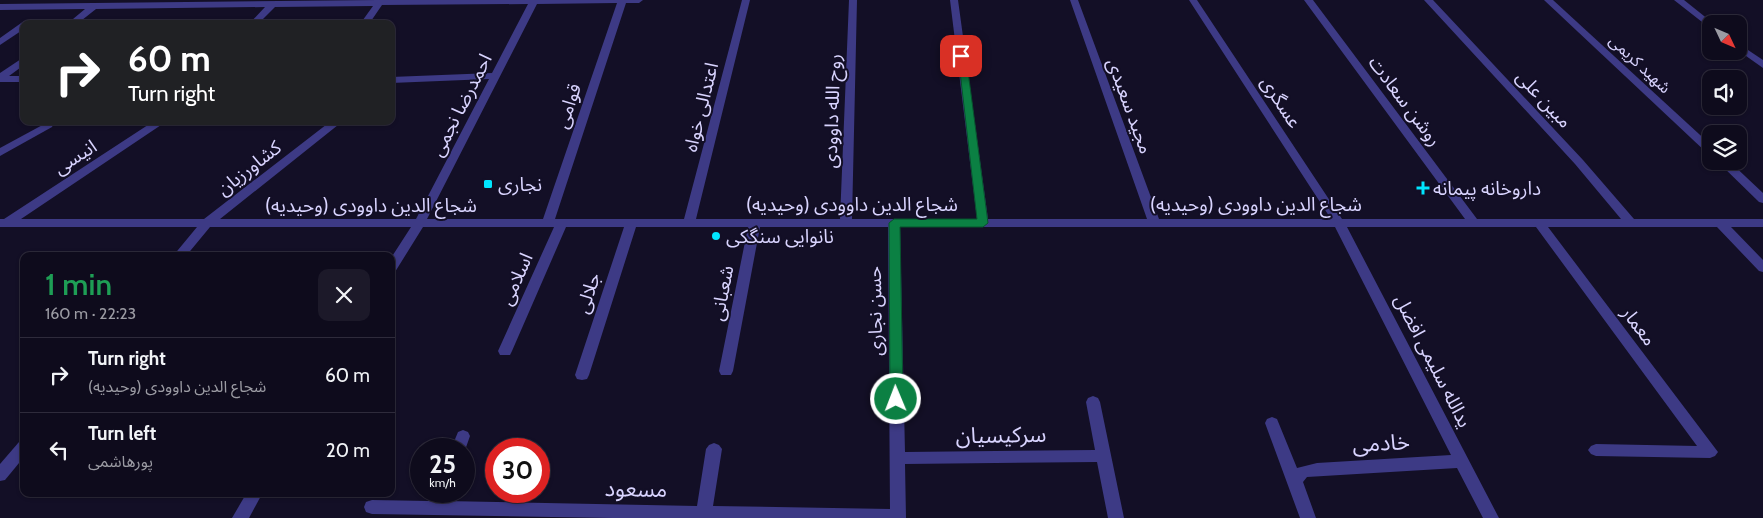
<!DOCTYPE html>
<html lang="en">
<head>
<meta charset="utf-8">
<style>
	:root { --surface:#0e0b1c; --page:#1c1929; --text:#f1f3f6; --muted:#9b9ba3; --line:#2e2b3b }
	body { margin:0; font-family:Cabin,"Noto Sans Arabic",sans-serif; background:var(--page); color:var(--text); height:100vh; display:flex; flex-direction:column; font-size:19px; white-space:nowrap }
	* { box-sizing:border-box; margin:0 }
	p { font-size:16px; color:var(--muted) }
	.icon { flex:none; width:28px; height:28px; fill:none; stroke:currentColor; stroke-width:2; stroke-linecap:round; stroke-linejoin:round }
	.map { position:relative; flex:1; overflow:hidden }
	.drawer { position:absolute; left:20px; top:252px; width:375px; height:245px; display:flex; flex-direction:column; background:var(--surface); border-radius:10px; box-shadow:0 1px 4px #0004,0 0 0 1px var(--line) }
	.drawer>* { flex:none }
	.guide { position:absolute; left:20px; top:20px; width:375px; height:105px; border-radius:10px; box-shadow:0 1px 4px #0004,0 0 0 1px var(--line); background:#202124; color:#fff; overflow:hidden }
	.needle { width:32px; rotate:134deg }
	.tools { position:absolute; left:1702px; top:15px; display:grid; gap:10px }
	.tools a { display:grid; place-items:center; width:45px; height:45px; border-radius:10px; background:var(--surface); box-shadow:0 1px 4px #0004,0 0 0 1px var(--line); font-size:25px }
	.speed { position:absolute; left:410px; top:438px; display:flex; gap:10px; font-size:25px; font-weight:700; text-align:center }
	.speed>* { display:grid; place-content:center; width:65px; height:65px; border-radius:50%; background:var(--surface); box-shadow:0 1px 4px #0004,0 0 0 1px var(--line); line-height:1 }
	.speed small { font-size:12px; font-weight:400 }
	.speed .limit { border:8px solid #d22; background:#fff; color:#111 }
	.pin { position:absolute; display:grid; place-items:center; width:42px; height:42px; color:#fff; margin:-21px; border-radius:10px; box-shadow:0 2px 8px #0006 }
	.me { position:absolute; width:55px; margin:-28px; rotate:359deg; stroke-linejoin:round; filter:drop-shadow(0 0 4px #0008) }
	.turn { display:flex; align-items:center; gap:18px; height:105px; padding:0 25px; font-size:22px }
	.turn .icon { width:65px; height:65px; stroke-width:2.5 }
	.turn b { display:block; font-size:35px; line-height:42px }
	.round { display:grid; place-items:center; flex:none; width:52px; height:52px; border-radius:10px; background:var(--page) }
	.overview { display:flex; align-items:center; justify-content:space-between; height:85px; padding:0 25px }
	h1 { font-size:30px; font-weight:600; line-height:38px; color:#1e9e55 }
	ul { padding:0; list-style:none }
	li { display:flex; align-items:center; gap:15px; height:75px; padding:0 25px; border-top:1px solid var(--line) }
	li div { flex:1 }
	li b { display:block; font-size:19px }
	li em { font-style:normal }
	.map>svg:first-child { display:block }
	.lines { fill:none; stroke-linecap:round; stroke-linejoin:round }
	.minor { fill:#3d3a85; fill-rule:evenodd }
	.route { fill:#0b8043; stroke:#07532c }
	.poi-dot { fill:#00e5ff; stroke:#130f26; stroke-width:2 }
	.labels { text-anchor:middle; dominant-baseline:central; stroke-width:4; stroke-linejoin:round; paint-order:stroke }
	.far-street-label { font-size:16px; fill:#d9d4ff; stroke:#130f26 }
	.street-label { font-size:19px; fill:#d9d4ff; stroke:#130f26 }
	.poi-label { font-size:19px; fill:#d9d4ff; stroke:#130f26; text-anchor:start }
	.near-street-label { font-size:22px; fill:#d9d4ff; stroke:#130f26 }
</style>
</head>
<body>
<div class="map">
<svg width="1763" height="518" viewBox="0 0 1763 518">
	<rect width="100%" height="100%" fill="#130f26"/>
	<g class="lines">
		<!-- minor -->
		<g class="minor">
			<path d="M 377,0 L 643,0 L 639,3 L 626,3 L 555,219 L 684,219 L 742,0 L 750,0 L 696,219 L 840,219 L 849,0 L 857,0 L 852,219 L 977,219 L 950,0 L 958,0 L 988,219 L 1147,219 L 1070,0 L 1078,0 L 1159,219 L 1331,219 L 1189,0 L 1197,0 L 1342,219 L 1465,219 L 1304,0 L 1313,0 L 1477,219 L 1621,219 L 1575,164 L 1424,0 L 1433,0 L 1583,160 L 1634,219 L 1763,219 L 1763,227 L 1731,227 L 1763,260 L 1763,272 L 1759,271 L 1717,227 L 1548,227 L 1718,452 L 1715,456 L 1710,458 L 1596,456 L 1591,454 L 1588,450 L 1591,446 L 1596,444 L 1697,446 L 1536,227 L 1347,227 L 1499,518 L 1483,518 L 1457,468 L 1307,477 L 1303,482 L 1316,518 L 1300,518 L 1265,423 L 1267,419 L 1272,417 L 1277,419 L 1297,468 L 1317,463 L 1451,455 L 1335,227 L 900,227 L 905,452 L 1095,450 L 1086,402 L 1088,398 L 1093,396 L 1098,398 L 1100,402 L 1124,518 L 1108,518 L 1097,462 L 905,464 L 906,518 L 612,518 L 372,514 L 366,512 L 364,507 L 366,502 L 372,500 L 429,501 L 433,491 L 449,491 L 445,501 L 697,506 L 706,449 L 709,445 L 714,443 L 719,445 L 722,449 L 713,506 L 890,509 L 888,227 L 760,227 L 733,371 L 731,375 L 721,375 L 719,371 L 748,227 L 636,227 L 589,375 L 587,379 L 582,380 L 577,379 L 575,375 L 624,227 L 566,227 L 512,351 L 510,355 L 500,355 L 498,351 L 554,227 L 423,227 L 395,272 L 391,273 L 391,258 L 411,227 L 210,227 L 186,256 L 173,256 L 197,227 L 0,227 L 0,219 L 4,219 L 154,121 L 167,121 L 21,219 L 204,219 L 331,121 L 343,121 L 220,219 L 416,219 L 489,79 L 391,83 L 391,77 L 492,73 L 528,4 L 382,5 L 369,24 L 360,24 L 373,6 L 275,7 L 258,24 L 249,24 L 265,7 L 96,9 L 77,24 L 67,24 L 85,9 L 0,10 L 0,4 ZM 617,3 L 543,219 L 427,219 L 537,4 Z"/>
			<polygon points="1544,0 1553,0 1711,145 1711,154 1707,153"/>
			<polygon points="1674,0 1684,0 1714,24 1711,24 1711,29"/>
			<polygon points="24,21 28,24 24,24 24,29 0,45 0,38"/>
			<polygon points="1739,44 1763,60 1763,68 1739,51"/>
			<polygon points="24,57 24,65 9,76 24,76 24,82 0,82 0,73"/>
			<polygon points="48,122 53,125 52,127 0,156 0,148"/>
			<polygon points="1717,161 1729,161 1763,193 1763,203 1759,202"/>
			<polygon points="463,430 468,432 470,436 464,453 464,449 451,449 458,432"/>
			<polygon points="24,440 24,457 5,480 0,481 0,464 19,442"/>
			<polygon points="246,494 262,494 249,518 232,518"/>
		</g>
	</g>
	<!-- route -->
	<polygon class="route" points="958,54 966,56 988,223 983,227 900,227 903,399 896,404 890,399 889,223 894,219 977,219"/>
	<!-- markers -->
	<g class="poi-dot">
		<rect x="483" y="179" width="10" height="10" rx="2.5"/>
		<path d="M1420.5 180.5h5v5h5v5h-5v5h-5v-5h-5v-5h5z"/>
		<circle cx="716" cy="236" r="5"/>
	</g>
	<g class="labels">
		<!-- far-street labels -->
		<g class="far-street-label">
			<text transform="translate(1640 64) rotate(43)">شهید کریمی</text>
		</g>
		<!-- street labels -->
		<g class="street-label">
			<text transform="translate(1544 99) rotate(47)">مبین علی</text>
			<text transform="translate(1405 101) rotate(53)">روشن سعادت</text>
			<text transform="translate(1281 102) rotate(57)">عسگری</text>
			<text transform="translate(461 105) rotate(-63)">احمدرضا نجمی</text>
			<text transform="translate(568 106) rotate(-72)">قوامی</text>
			<text transform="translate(1130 106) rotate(70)">مجید سعیدی</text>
			<text transform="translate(701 107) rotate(-76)">اعتدالی خواه</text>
			<text transform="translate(832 111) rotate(-88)">روح الله داوودی</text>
			<text transform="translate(75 157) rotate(-33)">انیسی</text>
			<text transform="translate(249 168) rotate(-38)">کشاورزیان</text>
			<text x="852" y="204">شجاع الدین داوودی (وحیدیه)</text>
			<text x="1256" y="204">شجاع الدین داوودی (وحیدیه)</text>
			<text x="371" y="205">شجاع الدین داوودی (وحیدیه)</text>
			<text transform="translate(516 279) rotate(-66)">اسلامی</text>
			<text transform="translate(588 293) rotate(-72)">جلالی</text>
			<text transform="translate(722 293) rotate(-79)">شعبانی</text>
			<text transform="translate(875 311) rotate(-91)">حسن نجاری</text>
			<text transform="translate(1639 326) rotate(53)">معمار</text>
			<text transform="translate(1433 361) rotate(63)">یدالله سلیمی افضل</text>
		</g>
		<!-- poi labels -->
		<g class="poi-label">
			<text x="498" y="184">نجاری</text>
			<text x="1433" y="188">داروخانه پیمانه</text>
			<text x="726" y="236">نانوایی سنگکی</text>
		</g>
		<!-- near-street labels -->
		<g class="near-street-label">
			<text transform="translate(1001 435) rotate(-1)">سرکیسیان</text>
			<text transform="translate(1381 443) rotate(-3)">خادمی</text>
			<text transform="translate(636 489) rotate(1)">مسعود</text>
		</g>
	</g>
</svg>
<div class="tools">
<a><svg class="needle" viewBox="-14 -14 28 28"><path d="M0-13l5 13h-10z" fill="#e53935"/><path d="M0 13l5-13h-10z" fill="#9b9ba3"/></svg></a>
<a><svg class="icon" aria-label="sound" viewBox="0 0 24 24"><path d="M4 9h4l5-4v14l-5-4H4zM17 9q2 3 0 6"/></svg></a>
<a><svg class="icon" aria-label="layers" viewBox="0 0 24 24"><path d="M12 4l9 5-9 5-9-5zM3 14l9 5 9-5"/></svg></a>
</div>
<div class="speed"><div>25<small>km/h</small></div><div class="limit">30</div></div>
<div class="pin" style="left:961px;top:56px;background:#d93025"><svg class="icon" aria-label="arrive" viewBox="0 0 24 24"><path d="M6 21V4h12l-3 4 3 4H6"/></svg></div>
<svg class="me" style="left:896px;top:399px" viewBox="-20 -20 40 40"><circle r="17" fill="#0b8043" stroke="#fff" stroke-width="3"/><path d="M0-11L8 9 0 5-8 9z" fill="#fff"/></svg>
<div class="guide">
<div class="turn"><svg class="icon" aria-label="right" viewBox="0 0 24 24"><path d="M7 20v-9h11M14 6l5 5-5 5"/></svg><div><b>60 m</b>Turn right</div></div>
</div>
<section class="drawer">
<div class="overview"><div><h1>1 min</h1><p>160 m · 22:23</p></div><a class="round"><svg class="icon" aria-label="close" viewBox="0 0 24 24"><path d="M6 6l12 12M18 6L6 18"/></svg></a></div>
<ul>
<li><svg class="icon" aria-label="right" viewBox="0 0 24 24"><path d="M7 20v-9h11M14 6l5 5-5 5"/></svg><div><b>Turn right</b><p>شجاع الدین داوودی (وحیدیه)</p></div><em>60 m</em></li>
<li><svg class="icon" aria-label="left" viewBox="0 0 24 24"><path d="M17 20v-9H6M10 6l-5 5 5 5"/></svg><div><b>Turn left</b><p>پورهاشمی</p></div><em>20 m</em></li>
</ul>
</section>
</div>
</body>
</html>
